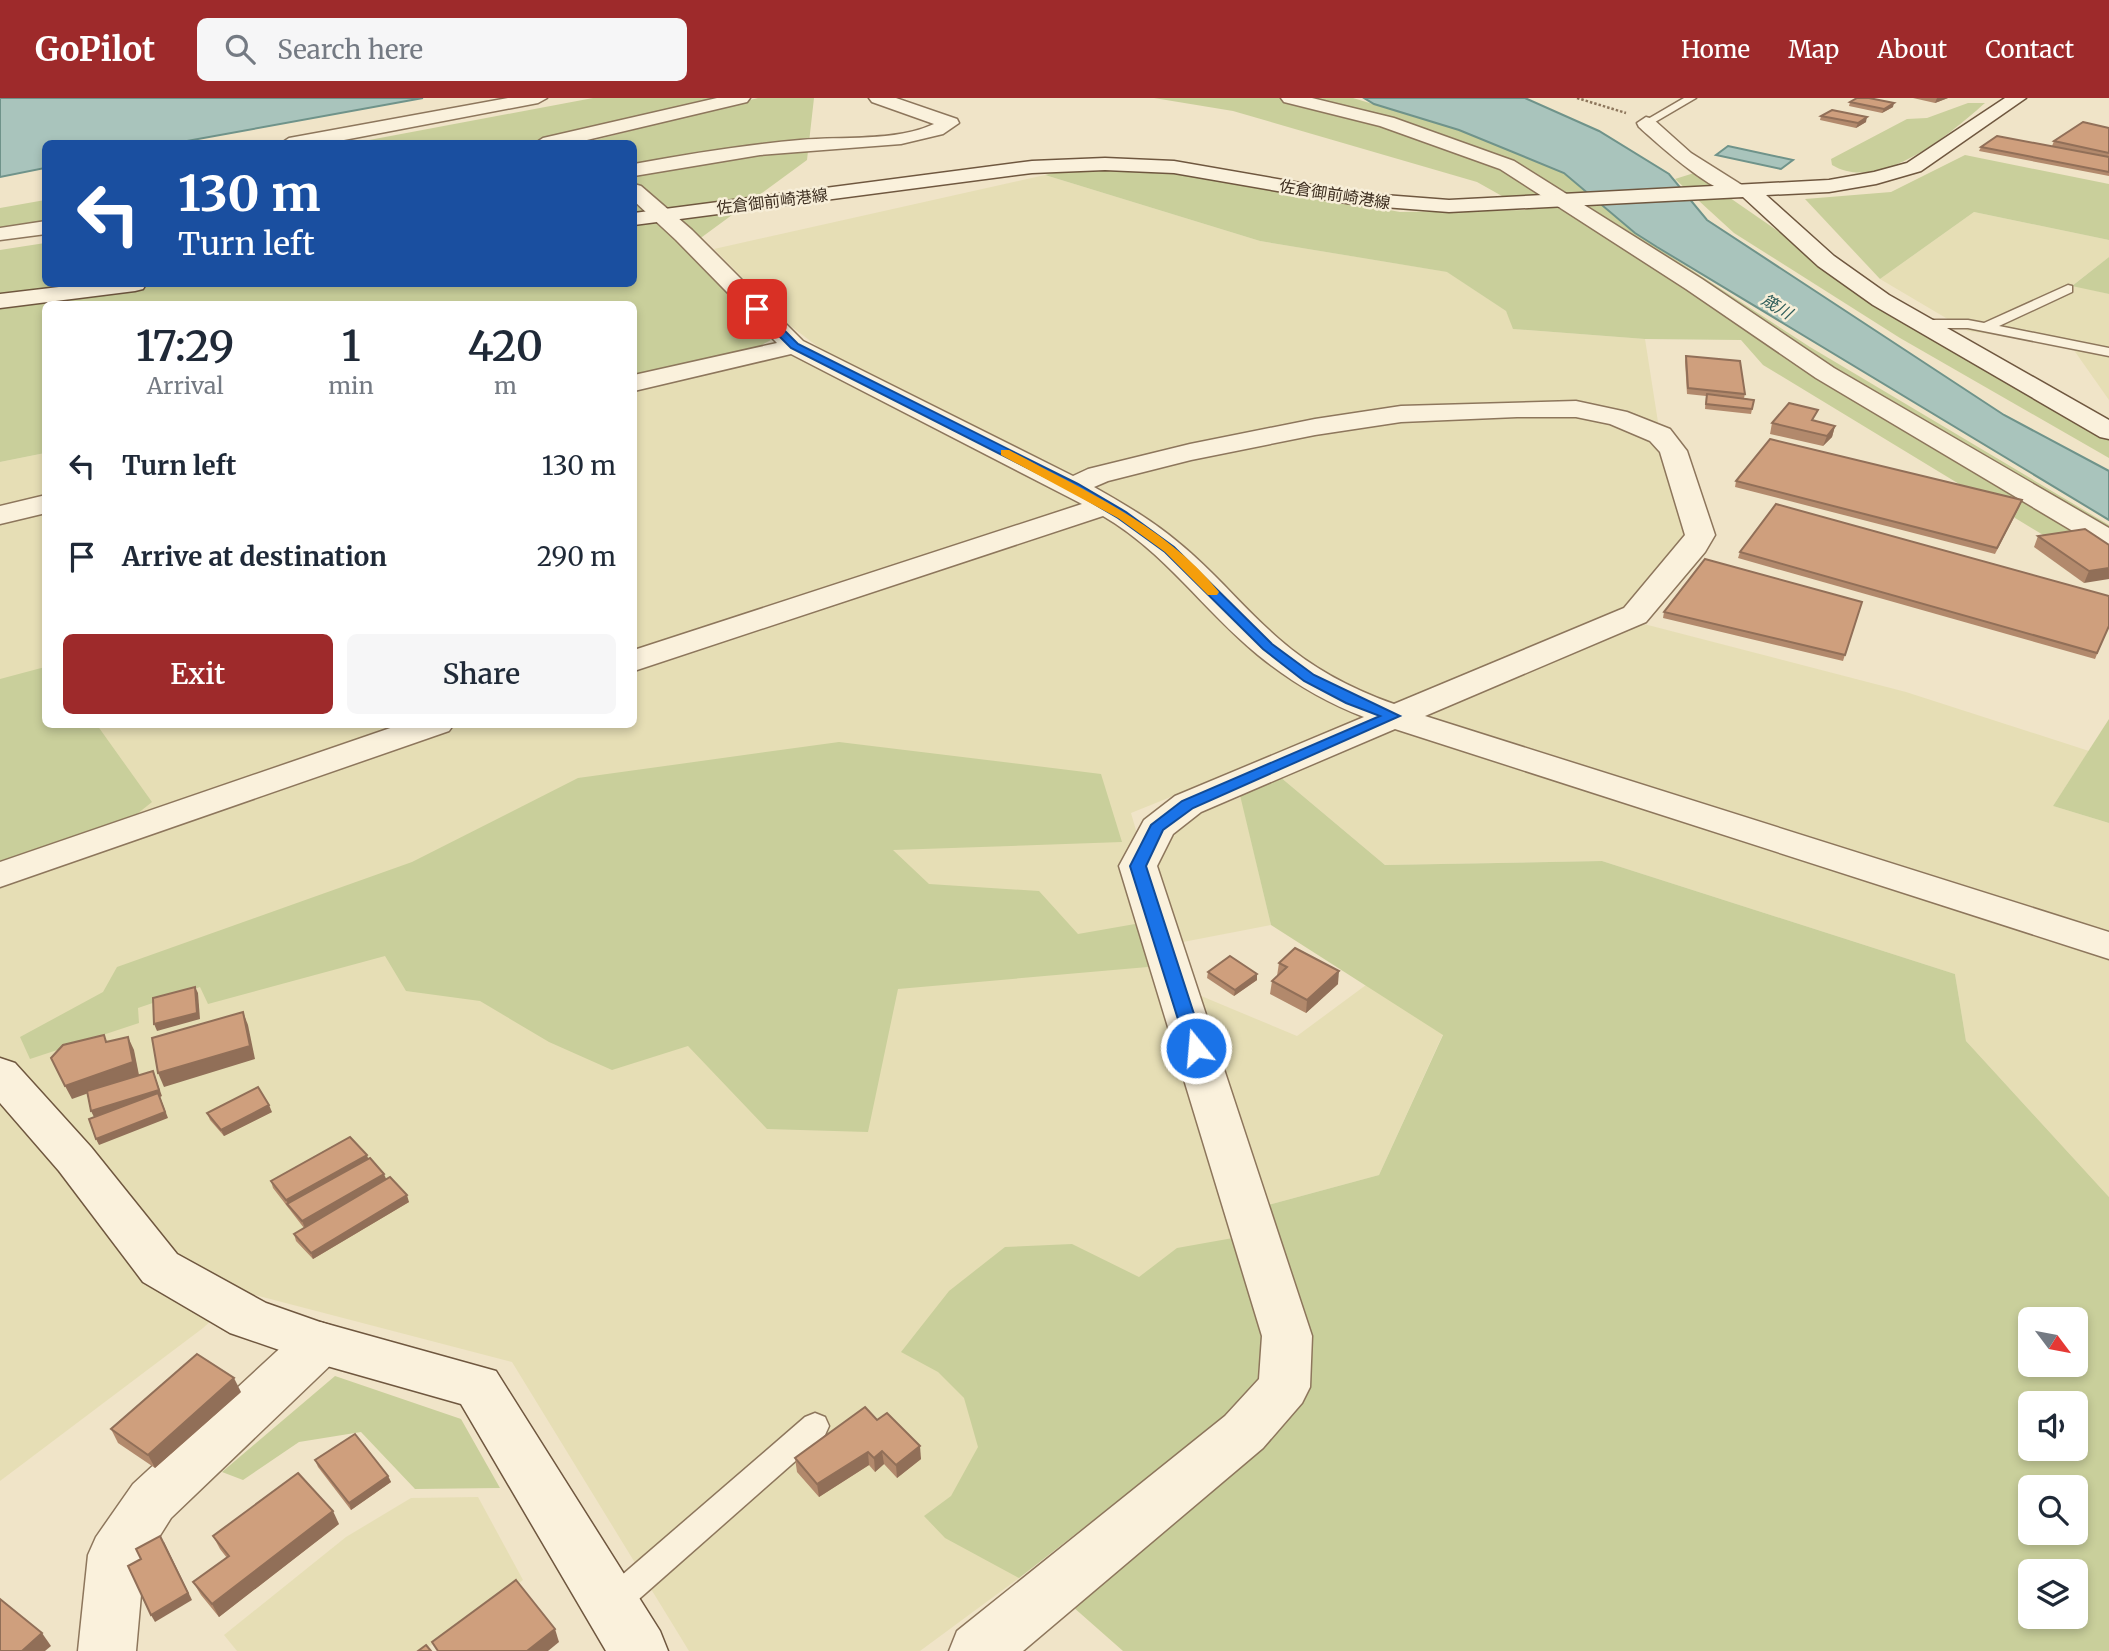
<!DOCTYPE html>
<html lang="en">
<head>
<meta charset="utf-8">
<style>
	:root { --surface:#fff; --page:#f6f6f7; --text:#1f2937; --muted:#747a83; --accent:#9e2a2b }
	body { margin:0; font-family:Merriweather,"Noto Sans JP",serif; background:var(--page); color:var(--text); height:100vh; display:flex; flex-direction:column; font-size:26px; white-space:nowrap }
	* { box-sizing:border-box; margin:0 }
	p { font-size:23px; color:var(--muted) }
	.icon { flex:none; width:38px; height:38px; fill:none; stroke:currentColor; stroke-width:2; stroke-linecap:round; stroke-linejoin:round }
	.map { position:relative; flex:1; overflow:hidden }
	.side { position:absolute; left:42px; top:203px; width:595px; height:427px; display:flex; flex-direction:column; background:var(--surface); border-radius:10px; box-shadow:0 4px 10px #0003 }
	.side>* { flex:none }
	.banner { position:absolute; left:42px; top:42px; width:595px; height:147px; border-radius:10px; box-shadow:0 4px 10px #0003; background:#1a4fa0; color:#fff; overflow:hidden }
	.needle { width:46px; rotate:122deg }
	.fabs { position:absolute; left:2018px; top:1209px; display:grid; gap:14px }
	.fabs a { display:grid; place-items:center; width:70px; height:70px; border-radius:10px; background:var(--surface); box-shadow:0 4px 10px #0003; font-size:35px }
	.pin { position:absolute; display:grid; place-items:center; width:60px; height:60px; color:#fff; margin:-30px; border-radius:14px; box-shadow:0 4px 10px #0006 }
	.me { position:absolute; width:77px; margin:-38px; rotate:343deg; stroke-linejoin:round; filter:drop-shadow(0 0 5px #0008) }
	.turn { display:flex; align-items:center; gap:24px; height:147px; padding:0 21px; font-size:32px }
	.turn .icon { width:91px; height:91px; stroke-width:2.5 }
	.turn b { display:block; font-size:49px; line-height:60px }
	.eta { display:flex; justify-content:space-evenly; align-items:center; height:119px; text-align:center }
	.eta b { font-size:42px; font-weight:600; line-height:49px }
	.action { display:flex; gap:14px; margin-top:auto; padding:14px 21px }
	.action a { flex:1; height:80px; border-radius:10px; background:var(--accent); color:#fff; font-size:28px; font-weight:600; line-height:80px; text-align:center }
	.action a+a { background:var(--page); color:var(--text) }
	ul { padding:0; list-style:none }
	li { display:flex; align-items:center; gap:21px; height:91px; padding:0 21px }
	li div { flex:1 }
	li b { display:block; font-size:26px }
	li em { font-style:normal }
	header { display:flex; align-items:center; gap:42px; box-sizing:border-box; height:98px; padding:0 35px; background:var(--accent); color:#fff }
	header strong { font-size:33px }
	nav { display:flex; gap:38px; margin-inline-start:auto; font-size:24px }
	.search { width:490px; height:63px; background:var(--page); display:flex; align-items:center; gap:18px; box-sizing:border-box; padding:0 24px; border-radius:10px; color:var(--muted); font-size:26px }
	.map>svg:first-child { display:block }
	.farmland { fill:#e6deb5 }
	.green { fill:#c9cf9b; fill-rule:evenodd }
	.water { fill:#a9c4bc; stroke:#6f938a; stroke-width:2 }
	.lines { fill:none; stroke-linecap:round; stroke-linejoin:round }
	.lane-casing { stroke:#8d765c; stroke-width:3 }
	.street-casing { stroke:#8d765c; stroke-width:3 }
	.secondary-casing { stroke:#6f573f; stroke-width:3 }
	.path { stroke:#8d765c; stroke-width:2.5; stroke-dasharray:2.5 2; stroke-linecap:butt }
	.lane { fill:#faf1dc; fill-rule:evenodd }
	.street { fill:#faf1dc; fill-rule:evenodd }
	.secondary { fill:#faf1dc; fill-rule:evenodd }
	.wall { fill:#b2896c }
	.shaded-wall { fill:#916f58 }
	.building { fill:#cf9f7d; stroke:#916f58; stroke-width:2 }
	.route { fill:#1a73e8; stroke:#114b97; stroke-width:2 }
	.slow { fill:#f59e0b }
	.labels { text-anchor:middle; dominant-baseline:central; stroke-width:5; stroke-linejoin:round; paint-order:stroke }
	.far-street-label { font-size:16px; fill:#3d2e20; stroke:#f7eed8 }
	.far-water-label { font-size:16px; font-style:italic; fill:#2f5d5a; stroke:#f7eed8 }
</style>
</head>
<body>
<header>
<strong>GoPilot</strong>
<div class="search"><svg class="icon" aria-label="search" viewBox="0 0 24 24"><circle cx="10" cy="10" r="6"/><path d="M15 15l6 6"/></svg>Search here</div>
<nav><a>Home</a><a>Map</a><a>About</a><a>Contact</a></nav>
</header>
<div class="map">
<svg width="2109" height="1553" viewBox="0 0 2109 1553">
	<rect width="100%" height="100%" fill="#f0e4c8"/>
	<!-- farmland -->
	<g class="farmland">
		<polygon points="1045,77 1260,143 1448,174 1506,213 1514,231 1645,241 1660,337 1698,440 1624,516 1131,715 1144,760 1174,725 1241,699 1271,827 1183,844 1156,799 1182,890 1297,938 1366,887 1443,936 1379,1077 1264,1108 1269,1285 1019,1480 920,1553 689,1553 512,1264 243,1194 203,1230 0,1383 0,424 45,413 46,626 634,626 634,288 821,251 788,226 714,151"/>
		<polygon points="1974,114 2109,142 2109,159 2073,187 2109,196 2109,302 2071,248 1968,233 1880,181"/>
		<polygon points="45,355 45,400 0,411 0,364"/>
		<polygon points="1644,526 1906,594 2089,653 2053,708 2109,725 2109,1099 1966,943 1955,876 1602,763 1385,767 1279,678"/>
		<polygon points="478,1399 523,1482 423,1553 237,1553 224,1537 346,1439 411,1400"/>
	</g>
	<!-- green -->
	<g class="green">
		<polygon points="593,0 737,0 544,45 348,46"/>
		<polygon points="758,0 814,0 807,62 687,150 771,242 744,256 634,277 634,206 46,206 45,355 0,364 0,152 45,145 46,186 634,186 634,46 583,45"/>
		<polygon points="1154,0 1353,0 1459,32 1564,75 1635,135 1810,249 2109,427 2109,477 1763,267 1741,242 1645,241 1513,231 1506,213 1447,174 1260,143 1045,77 1088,66 1181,73 1400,114 1527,112 1477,84 1233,13"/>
		<path d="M 1968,5 L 1985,5 C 1951,35 1880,96 1832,67 L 1831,61 L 1907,21 L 1927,20 Z"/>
		<polygon points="1965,57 2109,86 2109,142 1974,114 1880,181 1805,101 1891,94"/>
		<polygon points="1694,75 1785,138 1859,194 2028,297 2109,342 2109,360 1900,240 1734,135 1675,81"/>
		<polygon points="45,102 45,129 0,137 0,110"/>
		<polygon points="2109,159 2109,196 2072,188"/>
		<polygon points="45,569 46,626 97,627 152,704 127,724 0,769 0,581"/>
		<polygon points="2109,621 2109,725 2053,708"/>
		<polygon points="839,644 1101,676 1122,744 893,752 929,786 1039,793 1078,836 1135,826 1159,868 898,891 868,1034 767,1031 688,948 612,972 549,944 480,903 406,893 385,858 208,906 200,889 138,910 139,925 30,961 20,939 103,894 117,869 412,764 578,680"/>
		<path d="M 1279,678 L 1385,767 L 1602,763 L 1955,876 L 1966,943 L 2109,1099 L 2109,1553 L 1123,1553 L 1064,1501 L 1302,1272 L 1264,1108 L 1379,1077 L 1443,937 L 1271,827 L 1239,693 ZM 2030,1222 L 2076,1222 L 2076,1267 L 2030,1267 ZM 2030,1306 L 2076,1306 L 2076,1351 L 2030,1351 ZM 2030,1390 L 2076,1390 L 2076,1435 L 2030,1435 ZM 2030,1474 L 2076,1474 L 2076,1519 L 2030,1519 Z"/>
		<polygon points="1233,1140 1283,1236 1269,1285 1019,1480 945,1440 924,1418 951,1398 978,1349 964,1300 938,1274 901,1254 949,1193 1005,1149 1072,1146 1139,1179 1177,1150"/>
		<polygon points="335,1278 461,1321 500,1390 415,1391 361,1334 299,1344 243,1382 222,1374"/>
	</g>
	<!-- water -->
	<g class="water">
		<polygon points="0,0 423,0 176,45 46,46 45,70 0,79"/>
		<polygon points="1364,0 1525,0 1599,33 1669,76 1707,122 2004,317 2109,373 2109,422 1657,149 1635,135 1564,75 1459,32 1374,6"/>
		<polygon points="1728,48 1793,62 1781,71 1716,57"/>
	</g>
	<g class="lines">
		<defs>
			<g id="lane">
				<polygon points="1684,0 1696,0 1650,27 1641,25"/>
				<polygon points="2068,187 2072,188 2072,194 1999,228 2109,250 2109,258 1968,230 1920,230 1913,226 1920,222 1968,222 1984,225"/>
				<polygon points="815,1315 825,1319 829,1328 825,1337 622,1516 611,1521 600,1516 595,1506 600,1496 805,1319"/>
			</g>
			<g id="street">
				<polygon points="508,0 547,0 538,5 323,46 280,46 289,40"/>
				<polygon points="717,0 750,0 747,4 570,46 534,46 543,40"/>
				<path d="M 869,0 L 896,0 L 957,21 L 959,25 L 943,36 L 901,46 L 760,57 L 634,78 L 634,66 C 689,56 744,47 800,42 C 842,38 895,44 934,26 L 872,4 Z"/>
				<polygon points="1281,0 1312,0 1394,20 1514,63 1702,181 1834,270 2109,430 2109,451 2098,448 1816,280 1686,191 1500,71 1380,28 1284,4"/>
				<path d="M 1646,19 L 1653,21 L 1691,55 L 1745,89 L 1748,93 L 1745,97 C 1721,104 1658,46 1639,29 L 1637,25 Z"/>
				<path d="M 634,86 L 641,88 L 692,132 L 803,243 L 1073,378 L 1088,371 L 1190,346 L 1315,321 L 1401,308 L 1576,303 L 1627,314 L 1670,331 L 1687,353 L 1715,437 L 1705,454 L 1646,524 L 1425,618 L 2109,834 L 2109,861 L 1395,631 L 1201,714 L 1173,736 L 1157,768 L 1312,1238 L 1310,1289 L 1302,1305 L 1263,1350 L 1023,1553 L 949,1553 L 957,1533 L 1225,1318 L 1259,1281 L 1262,1238 L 1119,768 L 1144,722 L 1175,698 L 1364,619 C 1325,604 1291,584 1258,557 C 1204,513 1165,454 1103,418 L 634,573 L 634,552 L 1082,406 L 791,256 L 634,293 L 634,277 L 777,245 L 676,142 L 634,103 ZM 1517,319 L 1576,319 L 1610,326 L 1650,343 L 1660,354 L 1685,437 L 1624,510 L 1394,606 C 1352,591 1313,571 1279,541 C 1244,511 1215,474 1179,445 C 1153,423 1124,406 1094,389 L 1108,383 L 1191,362 L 1315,337 L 1401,324 Z"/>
				<polygon points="46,123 46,136 0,142 0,130"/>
				<polygon points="46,397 46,415 0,426 0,408"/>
				<polygon points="402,626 454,626 449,633 0,789 0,764"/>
				<polygon points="320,1224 338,1230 345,1245 338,1260 171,1420 144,1463 136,1553 78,1553 88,1457 96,1439 133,1386 302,1230"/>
			</g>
			<g id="secondary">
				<polygon points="2005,0 2026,0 1921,73 1876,86 1829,94 1766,97 1834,158 1889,197 2109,322 2109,341 2100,339 1873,207 1818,168 1743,99 1449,114 1358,107 1174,75 1105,72 1032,75 634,127 634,115 1032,63 1105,60 1174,63 1358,95 1449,102 1829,82 1874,74 1907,65"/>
				<polygon points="84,186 146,186 143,191 135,193 0,210 0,196"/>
				<polygon points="0,960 15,965 91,1049 177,1156 266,1205 320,1224 496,1273 660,1533 668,1553 606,1553 461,1306 320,1266 230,1235 143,1184 59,1073 0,1005"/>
			</g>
		</defs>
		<!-- lane casing -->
		<use href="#lane" class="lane-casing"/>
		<!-- street casing -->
		<use href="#street" class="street-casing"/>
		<!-- secondary casing -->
		<use href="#secondary" class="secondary-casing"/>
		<!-- path -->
		<polyline class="path" points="1577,0 1626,15"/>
		<!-- lane -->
		<use href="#lane" class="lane"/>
		<!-- street -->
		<use href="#street" class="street"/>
		<!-- secondary -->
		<use href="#secondary" class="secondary"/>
	</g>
	<!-- wall -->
	<g class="wall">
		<polygon points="1913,0 1948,0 1935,5"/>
		<polygon points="1850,4 1893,9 1882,15 1849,8"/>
		<polygon points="1821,18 1866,24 1856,30 1820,22"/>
		<polygon points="2109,30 2109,78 1979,53 1981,49 2079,53 2052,48 2054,43"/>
		<polygon points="1686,258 1745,296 1744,300 1754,302 1751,316 1705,311 1706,298 1687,296 1685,263"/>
		<polygon points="1815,323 1835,328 1832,339 1823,348 1770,336 1772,325"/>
		<polygon points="1736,383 2020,408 1995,456 1735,389"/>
		<polygon points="2038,438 2109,447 2084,485 2034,449"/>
		<polygon points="1740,454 2109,528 2095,561 1738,460"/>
		<polygon points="1862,504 1843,563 1663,520 1664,514"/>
		<polygon points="1279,865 1338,886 1306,915 1270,896 1272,883 1277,878"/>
		<polygon points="1208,874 1257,882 1234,898 1207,880"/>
		<polygon points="272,1014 224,1038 210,1022 207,1015"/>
		<polygon points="368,1061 386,1081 409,1104 313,1161 296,1143 294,1136 304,1130 273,1090 271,1083"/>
		<polygon points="241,1294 155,1370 118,1345 111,1331"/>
		<polygon points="877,1322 921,1361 897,1380 884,1366 875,1374 869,1367 819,1399 797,1374 795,1360"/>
		<polygon points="315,1362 388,1378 391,1384 351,1412 318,1369"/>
		<polygon points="339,1426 219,1519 201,1497 193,1484 227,1460 220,1451 213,1438"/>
	</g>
	<!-- shaded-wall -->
	<g class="shaded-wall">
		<polygon points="1937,0 1948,0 1935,5"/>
		<polygon points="1894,5 1893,9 1882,15 1884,11"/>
		<polygon points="1867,19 1866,24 1856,30 1858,25"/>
		<polygon points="1835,328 1832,339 1823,348 1827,338"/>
		<polygon points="2109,470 2109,481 2084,485 2089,473"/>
		<polygon points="1339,873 1338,886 1306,915 1307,902"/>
		<polygon points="1257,876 1257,882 1234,898 1235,892"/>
		<polygon points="195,889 198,895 200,921 157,933 154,926"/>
		<polygon points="243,914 248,927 255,961 164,989 158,975"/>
		<polygon points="128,939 134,952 139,977 72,1001 65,988"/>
		<polygon points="153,973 162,998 160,999 168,1020 99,1047 96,1041 94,1019 91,1013"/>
		<polygon points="269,1007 272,1014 224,1038 221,1032"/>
		<polygon points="367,1057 369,1063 289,1109 286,1102"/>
		<polygon points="384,1076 387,1083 305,1130 302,1123"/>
		<polygon points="407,1097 409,1104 313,1161 311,1155"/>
		<polygon points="234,1280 241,1294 155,1370 148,1357"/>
		<polygon points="920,1348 921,1361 897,1380 896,1367"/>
		<polygon points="882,1353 884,1366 875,1374 874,1360"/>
		<polygon points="868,1354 869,1367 819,1399 817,1386"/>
		<polygon points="388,1378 391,1384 351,1412 349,1405"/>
		<polygon points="333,1413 339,1426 219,1519 212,1506"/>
		<polygon points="164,1444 192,1502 155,1524 151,1517"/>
		<polygon points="555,1531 559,1544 548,1553 527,1553"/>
		<polygon points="42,1535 51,1548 45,1553 22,1553"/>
	</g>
	<!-- building -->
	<g class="building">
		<polygon points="1857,0 1869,0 1894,5 1884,11 1850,4"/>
		<polygon points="1832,12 1867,19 1858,25 1821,18"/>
		<polygon points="2083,24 2109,30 2109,55 2054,43"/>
		<polygon points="1997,38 2109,59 2109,74 1981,49"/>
		<polygon points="1686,258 1740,263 1745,296 1688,290"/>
		<polygon points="1707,296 1754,302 1752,311 1706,306"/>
		<polygon points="1789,305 1818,312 1812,322 1835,328 1827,338 1772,325"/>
		<polygon points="1770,341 2022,402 1997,450 1736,383"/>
		<polygon points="1776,406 2109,498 2109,528 2097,555 1740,454"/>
		<polygon points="2085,431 2109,447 2109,470 2089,473 2038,438"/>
		<polygon points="1705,461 1862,504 1845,557 1664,514"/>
		<polygon points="1295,850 1339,873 1307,902 1272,883 1287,869 1279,865"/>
		<polygon points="1230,858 1257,876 1235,892 1208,874"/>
		<polygon points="195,889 197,915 154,926 153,900"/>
		<polygon points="243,914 250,948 158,975 152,940"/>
		<polygon points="104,937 106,944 128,939 133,964 65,988 51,960 63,947"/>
		<polygon points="153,973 159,992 91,1013 87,993"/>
		<polygon points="258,989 269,1007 221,1032 207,1015"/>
		<polygon points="158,995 165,1014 96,1041 89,1021"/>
		<polygon points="350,1039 367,1057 286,1102 271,1083"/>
		<polygon points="370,1060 384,1076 302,1123 287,1106"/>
		<polygon points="390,1079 407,1097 311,1155 294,1136"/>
		<polygon points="197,1256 234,1280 148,1357 111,1331"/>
		<polygon points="865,1309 877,1322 887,1315 920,1348 896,1367 882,1353 874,1360 868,1354 817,1386 795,1360"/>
		<polygon points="355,1336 388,1378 349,1405 315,1362"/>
		<polygon points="298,1375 333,1413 212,1506 193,1484 229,1458 213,1438"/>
		<polygon points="160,1438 188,1495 151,1517 128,1468 141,1461 136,1451"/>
		<polygon points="516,1482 555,1531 527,1553 438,1553 432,1544"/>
		<polygon points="0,1501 42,1535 22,1553 0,1553"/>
		<polygon points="426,1547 431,1553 418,1553"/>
	</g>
	<!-- route -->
	<polygon class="route" points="754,209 761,209 798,246 1078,386 1126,414 1174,449 1272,546 1314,577 1400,618 1193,710 1163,732 1146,768 1205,950 1202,955 1190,955 1187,950 1130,768 1151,727 1182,703 1380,618 1346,605 1304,583 1263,551 1165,454 1118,420 1069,391 791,250 754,213"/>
	<!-- slow -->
	<path class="slow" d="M 1001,352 L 1009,352 C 1083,392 1165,427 1219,494 L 1217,497 L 1208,497 L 1165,454 L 1118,420 L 1001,357 Z"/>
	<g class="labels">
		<!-- far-street labels -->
		<g class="far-street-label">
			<text transform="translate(1335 96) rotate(9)">佐倉御前崎港線</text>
			<text transform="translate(772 103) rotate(-7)">佐倉御前崎港線</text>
		</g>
		<!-- far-water labels -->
		<g class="far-water-label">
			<text transform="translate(1777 208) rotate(31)">筬川</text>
		</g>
	</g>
</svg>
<div class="fabs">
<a><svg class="needle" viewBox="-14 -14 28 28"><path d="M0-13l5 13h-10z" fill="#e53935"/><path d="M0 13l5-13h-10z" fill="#747a83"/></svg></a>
<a><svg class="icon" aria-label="sound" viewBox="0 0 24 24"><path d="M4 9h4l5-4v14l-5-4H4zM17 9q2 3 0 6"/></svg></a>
<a><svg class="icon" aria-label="search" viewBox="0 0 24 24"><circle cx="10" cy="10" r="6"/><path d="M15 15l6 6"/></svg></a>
<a><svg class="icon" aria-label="layers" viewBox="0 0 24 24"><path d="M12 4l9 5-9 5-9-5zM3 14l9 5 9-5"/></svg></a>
</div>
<div class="pin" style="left:757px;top:211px;background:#d93025"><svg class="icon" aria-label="arrive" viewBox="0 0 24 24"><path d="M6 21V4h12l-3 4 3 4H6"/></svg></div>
<svg class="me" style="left:1196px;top:950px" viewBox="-20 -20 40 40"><circle r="17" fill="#1a73e8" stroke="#fff" stroke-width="3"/><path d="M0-11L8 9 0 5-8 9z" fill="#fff"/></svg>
<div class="banner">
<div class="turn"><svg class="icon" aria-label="left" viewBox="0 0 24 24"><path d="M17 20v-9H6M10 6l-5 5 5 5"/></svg><div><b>130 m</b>Turn left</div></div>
</div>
<section class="side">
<div class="eta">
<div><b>17:29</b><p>Arrival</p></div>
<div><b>1</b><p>min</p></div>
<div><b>420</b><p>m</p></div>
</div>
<ul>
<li><svg class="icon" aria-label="left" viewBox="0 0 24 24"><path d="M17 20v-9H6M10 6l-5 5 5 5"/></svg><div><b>Turn left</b></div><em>130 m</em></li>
<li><svg class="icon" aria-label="arrive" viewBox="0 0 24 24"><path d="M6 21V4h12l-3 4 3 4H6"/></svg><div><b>Arrive at destination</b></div><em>290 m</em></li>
</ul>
<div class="action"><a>Exit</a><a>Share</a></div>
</section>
</div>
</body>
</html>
